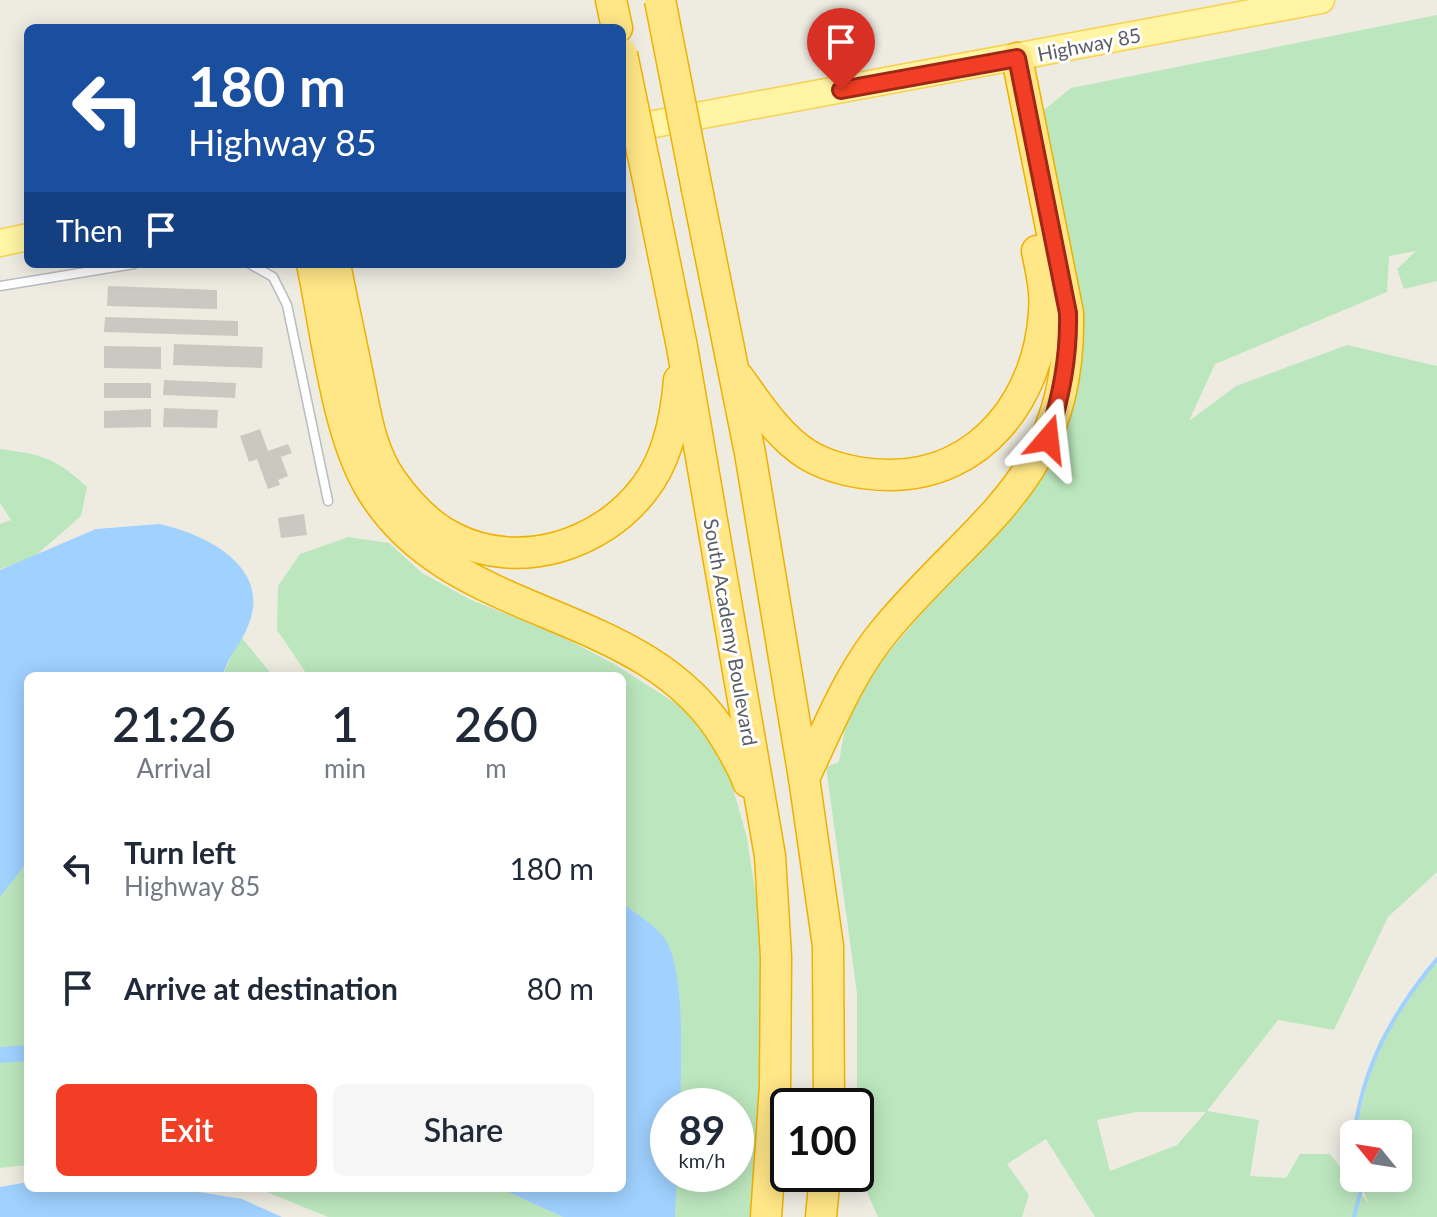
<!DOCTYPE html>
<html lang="en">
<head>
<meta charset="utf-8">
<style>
	:root { --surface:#fff; --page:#f6f6f7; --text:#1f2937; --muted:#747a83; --accent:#f13e24 }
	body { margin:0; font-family:Lato,sans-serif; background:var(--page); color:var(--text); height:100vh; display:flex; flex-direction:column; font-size:30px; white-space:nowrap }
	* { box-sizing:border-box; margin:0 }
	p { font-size:26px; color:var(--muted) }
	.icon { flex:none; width:44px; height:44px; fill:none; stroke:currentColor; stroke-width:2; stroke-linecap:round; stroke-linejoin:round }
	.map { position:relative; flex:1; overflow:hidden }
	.panel { position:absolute; left:24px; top:672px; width:602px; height:520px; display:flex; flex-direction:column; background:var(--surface); border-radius:12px; box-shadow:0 4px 20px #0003 }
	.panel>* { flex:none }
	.top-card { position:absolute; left:24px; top:24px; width:602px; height:244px; border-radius:12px; box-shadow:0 4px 20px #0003; background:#1a4fa0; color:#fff; overflow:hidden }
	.needle { width:52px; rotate:300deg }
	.controls { position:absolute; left:1340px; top:1120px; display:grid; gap:16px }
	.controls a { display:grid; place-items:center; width:72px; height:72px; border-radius:12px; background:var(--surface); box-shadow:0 4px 20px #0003; font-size:40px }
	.speed { position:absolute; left:650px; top:1088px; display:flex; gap:16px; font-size:40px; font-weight:700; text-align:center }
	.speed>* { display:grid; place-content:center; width:104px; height:104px; border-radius:50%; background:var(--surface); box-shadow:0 4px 20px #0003; line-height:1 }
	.speed small { font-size:20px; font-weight:400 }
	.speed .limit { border:4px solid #111; border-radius:12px; background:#fff; color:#111 }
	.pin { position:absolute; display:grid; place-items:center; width:68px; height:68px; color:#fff; margin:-82px -34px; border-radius:50% 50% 50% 0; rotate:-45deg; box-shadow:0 0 8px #0007 }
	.pin .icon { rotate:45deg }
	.me { position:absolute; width:88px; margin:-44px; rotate:17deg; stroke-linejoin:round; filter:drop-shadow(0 0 6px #0008) }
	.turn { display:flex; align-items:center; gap:28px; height:168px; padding:0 32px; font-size:36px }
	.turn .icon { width:104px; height:104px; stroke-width:2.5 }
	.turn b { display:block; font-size:56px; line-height:68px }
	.then { display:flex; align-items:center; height:76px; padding:0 32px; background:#0003; gap:16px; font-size:30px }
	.eta { display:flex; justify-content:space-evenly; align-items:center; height:136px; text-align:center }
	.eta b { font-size:48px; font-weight:600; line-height:56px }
	.button { display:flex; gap:16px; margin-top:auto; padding:16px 32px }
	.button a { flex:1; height:92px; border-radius:12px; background:var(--accent); color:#fff; font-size:32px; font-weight:600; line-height:92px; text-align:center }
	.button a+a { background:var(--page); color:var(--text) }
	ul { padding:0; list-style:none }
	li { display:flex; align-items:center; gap:24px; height:120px; padding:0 32px }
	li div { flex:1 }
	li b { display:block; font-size:30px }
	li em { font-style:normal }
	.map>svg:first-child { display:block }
	.green { fill:#bce7be; fill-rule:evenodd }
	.water { fill:#a0d1ff }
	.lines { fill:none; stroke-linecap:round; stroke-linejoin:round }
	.stream { stroke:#a0d1ff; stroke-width:4 }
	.canal { stroke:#a0d1ff; stroke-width:16 }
	.building { fill:#cbc8c1 }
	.lane-casing { stroke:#b9bcc1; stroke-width:11 }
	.primary-casing { stroke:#f8d150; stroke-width:29 }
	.highway-casing { stroke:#efb000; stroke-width:33 }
	.lane { stroke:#fff; stroke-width:8 }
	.primary { stroke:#fff5a5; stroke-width:26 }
	.highway { stroke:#ffe687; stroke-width:30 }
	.highway-bridge-casing { stroke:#efb000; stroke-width:33; stroke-linecap:butt }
	.highway-bridge { stroke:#ffe687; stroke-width:30 }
	.route-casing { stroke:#9d2817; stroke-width:20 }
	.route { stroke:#f13e24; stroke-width:14 }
	.labels { text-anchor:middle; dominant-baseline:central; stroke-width:6; stroke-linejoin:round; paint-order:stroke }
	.street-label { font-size:20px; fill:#5a5e63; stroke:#fff }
</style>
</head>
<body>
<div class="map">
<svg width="1437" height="1217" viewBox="0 0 1437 1217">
	<rect width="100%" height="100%" fill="#eeece1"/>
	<!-- green -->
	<g class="green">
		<path d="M 1437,15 L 1437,281 L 1404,289 L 1397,269 L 1416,251 L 1389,256 L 1387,292 L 1215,364 L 1189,421 L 1236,386 L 1347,345 L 1437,366 L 1437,872 L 1388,917 L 1334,1030 L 1278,1020 L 1207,1111 L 1259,1120 L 1250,1176 L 1286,1178 L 1300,1154 L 1330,1154 L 1369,1204 L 1358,1178 L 1398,1178 L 1398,1134 L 1354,1134 L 1354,1163 L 1354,1133 L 1379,1042 L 1405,1000 L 1437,959 L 1437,1217 L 1095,1217 L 1046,1139 L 1007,1164 L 1029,1195 L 1022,1217 L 878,1217 L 857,1170 L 857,993 L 826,767 L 839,762 L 850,697 L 930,604 L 1024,505 L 1070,422 L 1083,324 L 1068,240 L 1039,114 L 1071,88 ZM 1136,1112 L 1206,1112 L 1177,1145 L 1110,1171 L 1097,1120 Z"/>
		<path d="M 0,449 C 41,454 56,458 87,487 L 81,516 L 34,557 L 0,569 L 0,524 L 11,520 L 0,503 Z"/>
		<polygon points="348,537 389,543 422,573 469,599 559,635 614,664 680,706 707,738 731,781 747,838 763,943 758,1217 675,1217 676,1174 736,1174 736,1106 676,1106 658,931 622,902 622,676 308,676 277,630 278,586 300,554"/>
		<polygon points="242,638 273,676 223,676 233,651"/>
		<polygon points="28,862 28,1165 0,1168 0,897 14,876"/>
		<polygon points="257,1188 499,1188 563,1217 328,1217"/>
	</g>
	<!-- water -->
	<g class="water">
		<path d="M 159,524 C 206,534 273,567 248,626 C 241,645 227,656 223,676 L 28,676 L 28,861 L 0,897 L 0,570 L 96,529 Z"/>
		<path d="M 622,902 C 635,914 655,924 665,939 C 686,971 681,1067 680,1106 L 668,1106 L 668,1174 L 677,1174 L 675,1217 L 563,1217 L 499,1188 L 622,1188 Z"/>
		<polygon points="28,1182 28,1188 175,1188 242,1199 282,1217 0,1217 0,1187"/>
	</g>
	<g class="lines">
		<!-- stream -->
		<g class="stream">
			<path d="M 1352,1157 C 1357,1078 1387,1019 1437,959"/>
			<polyline points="1354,1217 1361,1189"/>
		</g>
		<!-- canal -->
		<polyline class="canal" points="0,1055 28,1053"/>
	</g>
	<!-- building -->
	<g class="building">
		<polygon points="108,286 217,290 217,309 107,306"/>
		<polygon points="105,317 238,321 238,336 104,332"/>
		<polygon points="174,344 263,347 262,368 173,365"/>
		<polygon points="104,346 161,347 161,369 104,368"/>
		<polygon points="164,380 236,383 235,398 163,395"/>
		<rect x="104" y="383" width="47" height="15"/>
		<polygon points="164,408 218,410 217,428 163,427"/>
		<polygon points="151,409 151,427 104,428 104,411"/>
		<polygon points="260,429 268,451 288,444 292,453 281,457 288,476 278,480 280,485 268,489 257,459 249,462 240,436"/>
		<polygon points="304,514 307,535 281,538 278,518"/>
	</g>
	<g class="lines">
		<defs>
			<g id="lane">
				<polyline points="250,264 273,277 287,305 328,501"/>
				<polyline points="0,286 134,264"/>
			</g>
			<g id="primary">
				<polyline points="622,130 1321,0"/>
				<polyline points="0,243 28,237"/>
			</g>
			<g id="highway">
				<polyline points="611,0 617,28"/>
				<polyline points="697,189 750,453 804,778 828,946 829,1106"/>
				<polyline points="652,199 682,347 770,856 776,957 775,1087 766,1217"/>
				<path d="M 312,264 C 326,329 336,430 369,486 C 448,624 645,602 726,739 C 734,753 743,767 748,782"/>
				<path d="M 335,264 C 342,300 350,336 357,371 C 365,408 369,449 392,481 C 407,502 429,526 454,538 C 519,571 601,546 644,489 C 668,459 676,417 679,380"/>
				<path d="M 739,378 C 759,406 779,437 808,455 C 831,469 864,475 890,475 C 981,475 1039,398 1044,312 C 1046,291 1041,271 1037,251"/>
				<path d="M 804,778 C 829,726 849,673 886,629 C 979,518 1072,478 1068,313 L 1017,58"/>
				<polyline points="821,1217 825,1174"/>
			</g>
		</defs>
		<!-- lane casing -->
		<use href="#lane" class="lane-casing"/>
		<!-- primary casing -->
		<use href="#primary" class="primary-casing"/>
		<!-- highway casing -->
		<use href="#highway" class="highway-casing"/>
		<!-- lane -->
		<use href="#lane" class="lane"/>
		<!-- primary -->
		<use href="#primary" class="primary"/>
		<!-- highway -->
		<use href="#highway" class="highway"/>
		<defs>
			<g id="highway-bridge">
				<polyline points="660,0 697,189"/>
				<polyline points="622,54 652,199"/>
			</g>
		</defs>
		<!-- highway-bridge casing -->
		<use href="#highway-bridge" class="highway-bridge-casing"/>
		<!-- highway-bridge -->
		<use href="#highway-bridge" class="highway-bridge"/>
	</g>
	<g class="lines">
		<defs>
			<path id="route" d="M 841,90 L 1017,58 L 1068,313 C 1069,358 1061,396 1048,439"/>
		</defs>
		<!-- route casing -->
		<use href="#route" class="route-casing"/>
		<!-- route -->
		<use href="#route" class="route"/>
	</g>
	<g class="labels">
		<!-- street labels -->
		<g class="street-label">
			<text transform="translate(1089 44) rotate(-11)">Highway 85</text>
			<text transform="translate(731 632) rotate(80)">South Academy Boulevard</text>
		</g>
	</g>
</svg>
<div class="controls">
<a><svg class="needle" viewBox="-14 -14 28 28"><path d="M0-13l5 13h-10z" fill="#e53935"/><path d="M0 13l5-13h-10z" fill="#747a83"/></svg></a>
</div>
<div class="speed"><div>89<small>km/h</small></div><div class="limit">100</div></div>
<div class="pin" style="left:841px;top:90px;background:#d93025"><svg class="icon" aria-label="arrive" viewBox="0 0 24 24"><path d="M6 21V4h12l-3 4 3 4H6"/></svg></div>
<svg class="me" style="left:1048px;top:439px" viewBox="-20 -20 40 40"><path d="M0-17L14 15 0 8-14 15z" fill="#f13e24" stroke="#fff" stroke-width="4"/></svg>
<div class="top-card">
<div class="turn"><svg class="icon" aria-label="left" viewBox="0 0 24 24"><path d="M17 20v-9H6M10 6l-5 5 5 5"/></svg><div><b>180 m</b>Highway 85</div></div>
<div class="then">Then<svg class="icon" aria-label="arrive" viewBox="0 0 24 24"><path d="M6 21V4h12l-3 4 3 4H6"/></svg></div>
</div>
<section class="panel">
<div class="eta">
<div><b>21:26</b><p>Arrival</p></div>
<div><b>1</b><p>min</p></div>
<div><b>260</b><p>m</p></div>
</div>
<ul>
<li><svg class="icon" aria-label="left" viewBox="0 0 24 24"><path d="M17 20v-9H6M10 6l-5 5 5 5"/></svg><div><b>Turn left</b><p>Highway 85</p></div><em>180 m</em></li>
<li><svg class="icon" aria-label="arrive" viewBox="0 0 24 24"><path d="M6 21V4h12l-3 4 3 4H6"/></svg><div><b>Arrive at destination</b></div><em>80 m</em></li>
</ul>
<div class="button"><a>Exit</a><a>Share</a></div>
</section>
</div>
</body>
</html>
